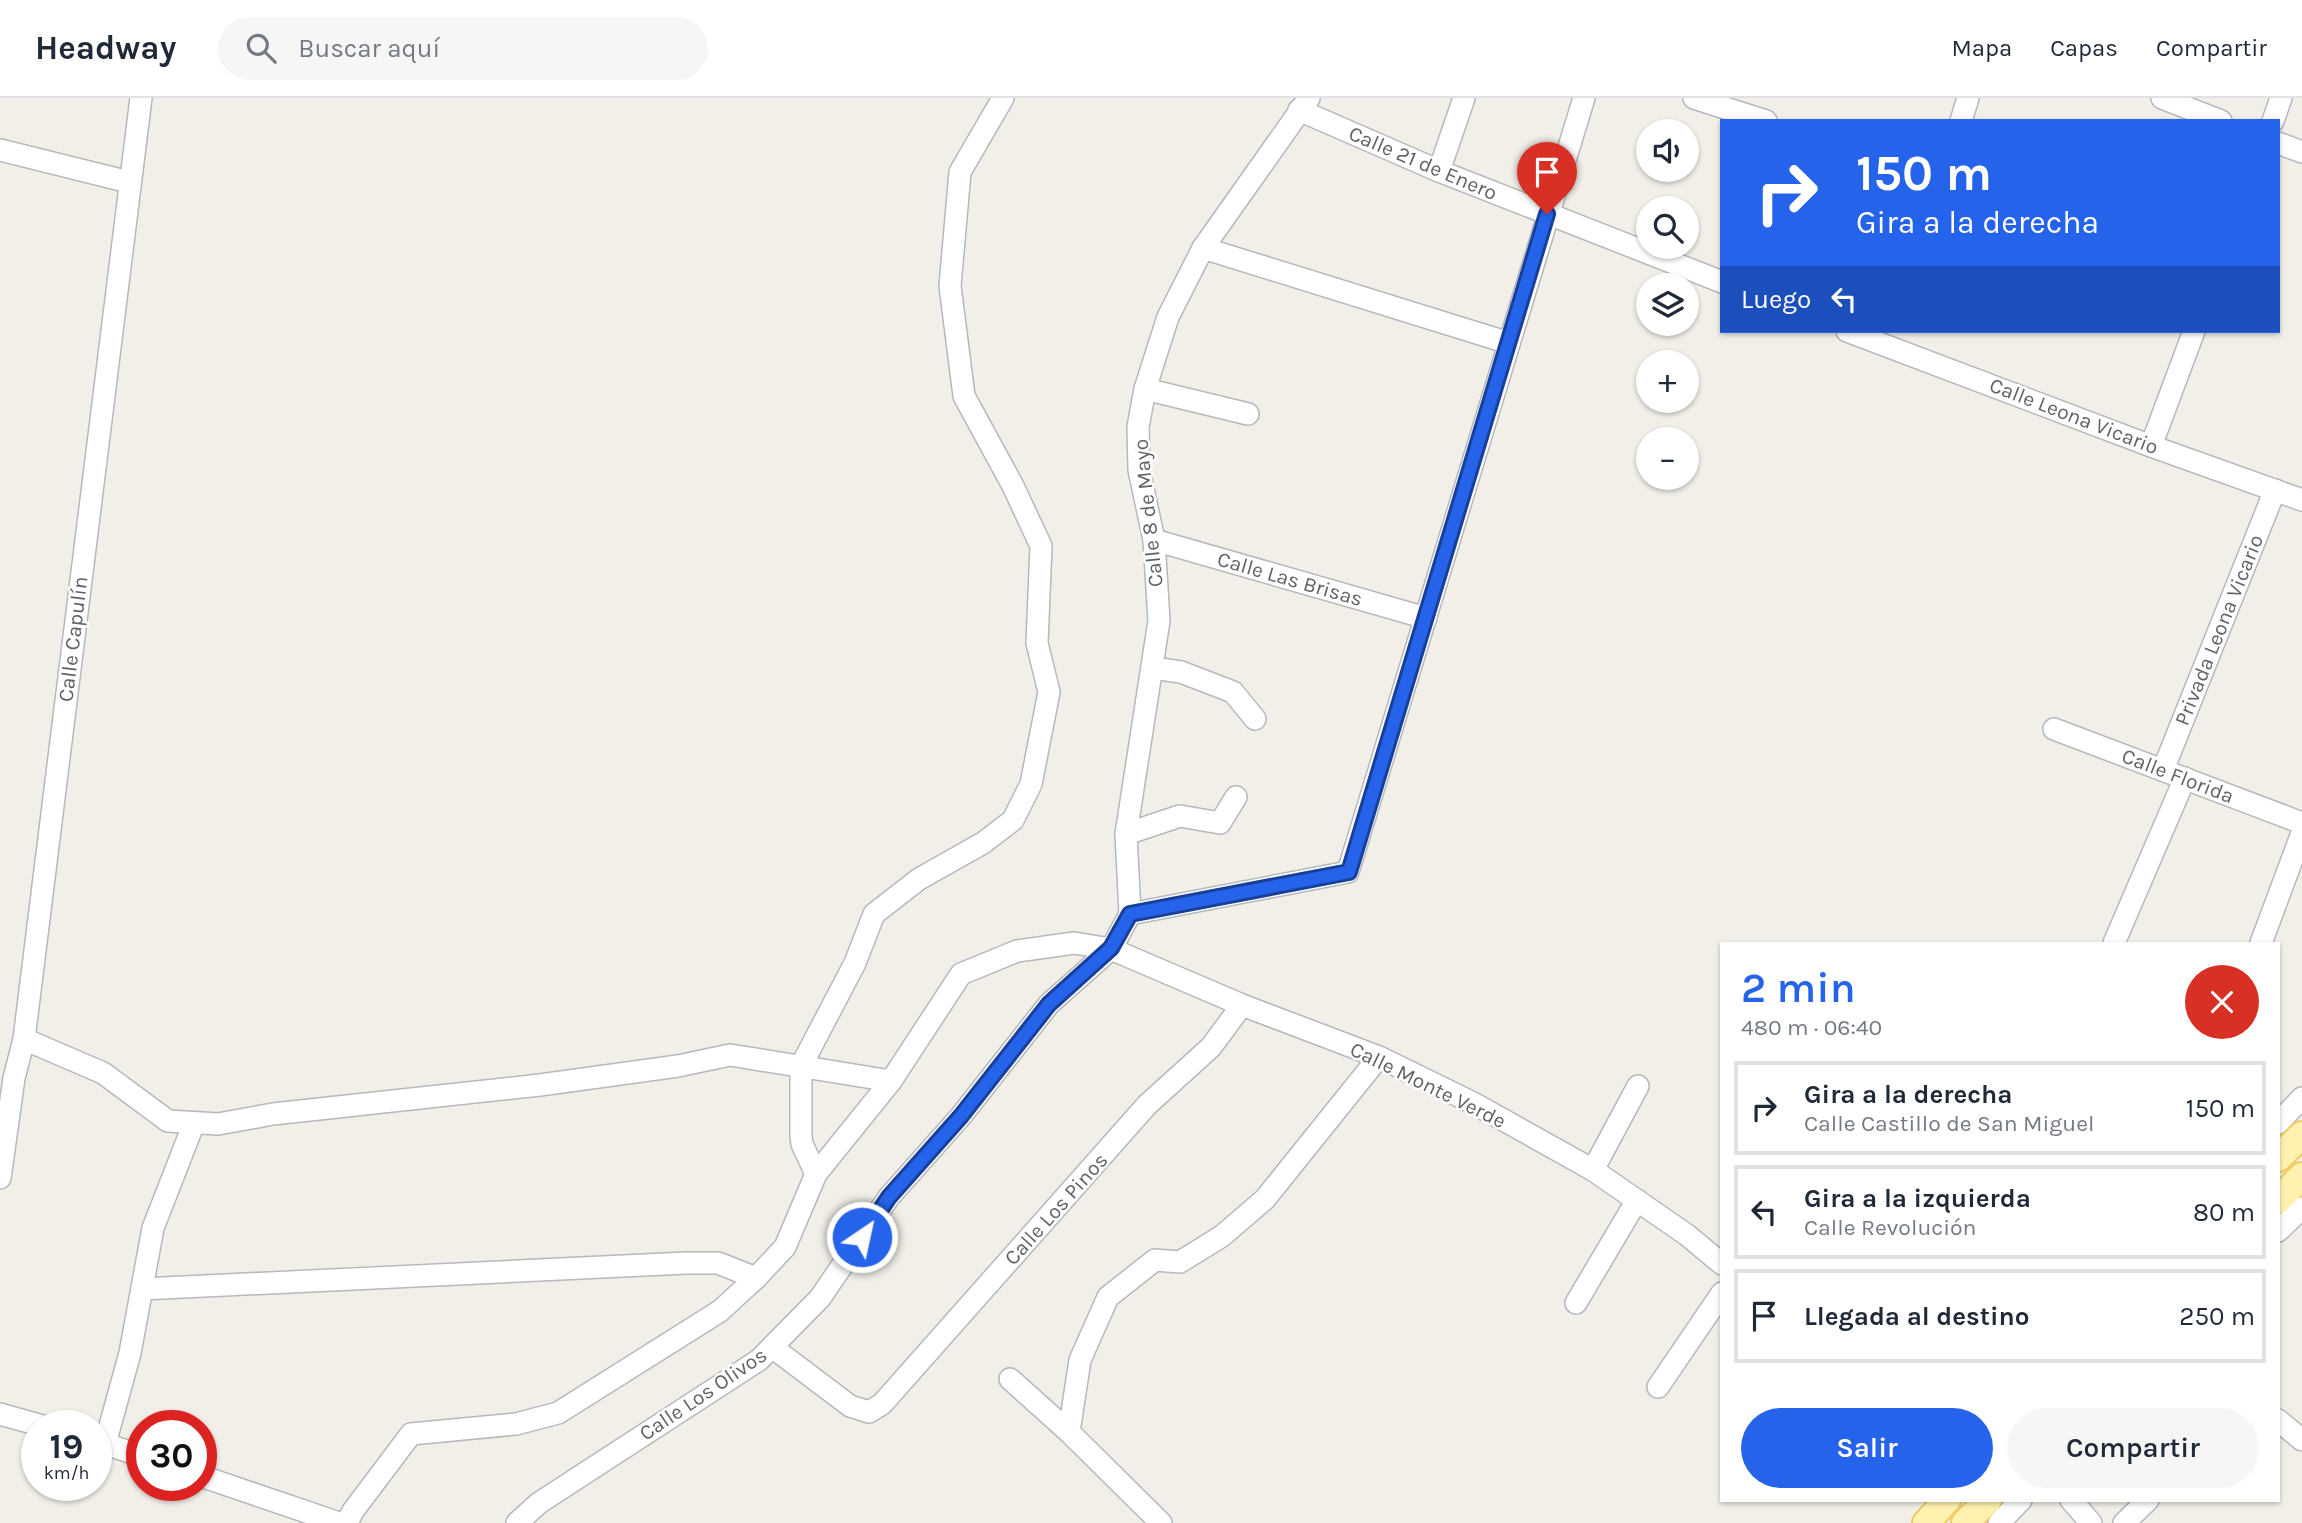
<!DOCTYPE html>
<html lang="es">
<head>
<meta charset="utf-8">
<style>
	:root { --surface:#fff; --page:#f6f6f7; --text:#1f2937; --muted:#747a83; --line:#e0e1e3; --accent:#2563eb }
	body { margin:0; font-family:Karla,sans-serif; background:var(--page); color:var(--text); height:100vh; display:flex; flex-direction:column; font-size:26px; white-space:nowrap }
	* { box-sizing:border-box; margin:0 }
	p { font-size:23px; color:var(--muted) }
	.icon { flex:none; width:38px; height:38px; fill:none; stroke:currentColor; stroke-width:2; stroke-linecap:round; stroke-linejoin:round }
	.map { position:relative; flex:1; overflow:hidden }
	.sheet { position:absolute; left:1720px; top:844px; width:560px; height:560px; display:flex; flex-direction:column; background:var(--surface); border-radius:0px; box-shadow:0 2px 5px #0004 }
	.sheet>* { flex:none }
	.hud { position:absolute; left:1720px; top:21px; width:560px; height:214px; border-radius:0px; box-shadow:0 2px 5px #0004; background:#2563eb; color:#fff; overflow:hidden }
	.tools { position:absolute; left:1636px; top:21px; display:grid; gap:14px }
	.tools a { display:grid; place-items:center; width:63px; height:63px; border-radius:50%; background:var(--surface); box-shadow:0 2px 5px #0004; font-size:35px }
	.speed { position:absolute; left:21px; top:1312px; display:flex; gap:14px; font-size:35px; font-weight:700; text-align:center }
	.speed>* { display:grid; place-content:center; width:91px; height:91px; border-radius:50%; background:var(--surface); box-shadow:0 2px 5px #0004; line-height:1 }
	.speed small { font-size:18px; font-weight:400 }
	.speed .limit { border:10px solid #d22; background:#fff; color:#111 }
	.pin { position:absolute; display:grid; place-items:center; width:60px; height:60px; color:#fff; margin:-72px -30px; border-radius:50% 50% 50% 0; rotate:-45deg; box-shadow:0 0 7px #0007 }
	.pin .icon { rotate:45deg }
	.me { position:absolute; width:77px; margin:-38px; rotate:34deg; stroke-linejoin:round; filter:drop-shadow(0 0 5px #0008) }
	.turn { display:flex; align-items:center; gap:24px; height:147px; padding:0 21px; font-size:32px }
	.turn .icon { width:91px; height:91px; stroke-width:2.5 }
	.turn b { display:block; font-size:49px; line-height:60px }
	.then { display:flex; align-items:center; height:66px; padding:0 21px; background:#0003; gap:14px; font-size:26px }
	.round { display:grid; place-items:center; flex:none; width:74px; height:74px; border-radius:37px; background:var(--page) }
	.headline { display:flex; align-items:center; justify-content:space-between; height:119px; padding:0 21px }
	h1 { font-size:42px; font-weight:600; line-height:52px; color:var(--accent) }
	.button { display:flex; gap:14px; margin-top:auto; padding:14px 21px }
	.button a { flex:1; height:80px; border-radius:42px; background:var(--accent); color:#fff; font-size:28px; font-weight:600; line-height:80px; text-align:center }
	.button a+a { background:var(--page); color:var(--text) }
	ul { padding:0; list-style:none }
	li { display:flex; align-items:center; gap:21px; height:94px; margin:0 14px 10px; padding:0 7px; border:4px solid var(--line); border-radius:0px }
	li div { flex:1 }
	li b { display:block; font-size:26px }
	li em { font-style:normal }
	header { display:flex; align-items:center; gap:42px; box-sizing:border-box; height:98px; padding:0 35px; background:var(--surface); border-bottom:2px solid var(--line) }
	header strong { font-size:33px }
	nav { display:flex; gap:38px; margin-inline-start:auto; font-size:24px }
	.search { width:490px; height:63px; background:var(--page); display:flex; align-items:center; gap:18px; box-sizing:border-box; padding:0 24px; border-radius:38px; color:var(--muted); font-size:26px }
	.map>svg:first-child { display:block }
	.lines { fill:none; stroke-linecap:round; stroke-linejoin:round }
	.minor-casing { stroke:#b5b8bc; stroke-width:24 }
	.major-casing { stroke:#f2c960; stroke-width:30 }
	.minor { stroke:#fff; stroke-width:21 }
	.major { stroke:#fff2af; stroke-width:26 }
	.route-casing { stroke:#184099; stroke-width:18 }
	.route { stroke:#2563eb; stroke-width:12 }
	.labels { text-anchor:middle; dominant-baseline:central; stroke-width:5; stroke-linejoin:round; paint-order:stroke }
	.street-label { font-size:21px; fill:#5f6368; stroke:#fff }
</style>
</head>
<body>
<header>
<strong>Headway</strong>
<div class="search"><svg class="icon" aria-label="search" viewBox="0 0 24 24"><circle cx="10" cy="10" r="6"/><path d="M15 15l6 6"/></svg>Buscar aquí</div>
<nav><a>Mapa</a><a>Capas</a><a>Compartir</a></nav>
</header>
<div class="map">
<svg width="2302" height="1425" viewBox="0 0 2302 1425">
	<rect width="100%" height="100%" fill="#f1efe8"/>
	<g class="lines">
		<defs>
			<g id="minor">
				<polyline points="1694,0 1766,23"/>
				<polyline points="2162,0 2221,23"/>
				<polyline points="1299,12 1439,73 1722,184"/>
				<polyline points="1961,23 1968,0"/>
				<polyline points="2273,23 2281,0"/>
				<polyline points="2278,45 2302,54"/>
				<polyline points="0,52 129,84"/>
				<polyline points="1439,73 1464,0"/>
				<polyline points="1203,150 1509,245"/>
				<polyline points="1847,233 2151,348 2302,402"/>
				<polyline points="1145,291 1248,316"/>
				<polyline points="2151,348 2194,233"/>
				<polyline points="1154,442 1426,520"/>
				<polyline points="1153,570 1181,574 1233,594 1255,621"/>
				<polyline points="2054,631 2302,725"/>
				<polyline points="2163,672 2275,392"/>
				<polyline points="1126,736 1180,718 1220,725 1236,699"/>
				<polyline points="1130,816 1348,774 1584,0"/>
				<polyline points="1130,816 1126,736 1159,523 1154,442 1139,372 1138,329 1145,291 1168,219 1203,150 1309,0"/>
				<polyline points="2114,845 2185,680"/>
				<polyline points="2261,845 2302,735"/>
				<polyline points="24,941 103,975 168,1023 218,1026 273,1016 540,987 678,968 730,957 891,983"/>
				<polyline points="2278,1025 2302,1000"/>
				<polyline points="1593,1072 1638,988"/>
				<polyline points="816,1076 802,1046 801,1038 801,968 855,865 874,816 919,781 983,745 1013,722 1031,686 1049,594 1037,545 1041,448 1013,388 964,298 950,188 960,74 1003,0"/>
				<polyline points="0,1080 14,980 24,941 141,0"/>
				<polyline points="2278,1133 2302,1110"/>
				<polyline points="142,1191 686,1165 718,1165 756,1180"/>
				<polyline points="1576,1205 1637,1102"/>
				<polyline points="772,1249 850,1308 869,1314 882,1306 1147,1007 1211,949 1242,907"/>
				<polyline points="1010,1281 1069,1334 1161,1425"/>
				<polyline points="1658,1289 1722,1195"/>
				<polyline points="0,1316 43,1328"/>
				<polyline points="2278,1322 2302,1342"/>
				<polyline points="1069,1334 1080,1262 1108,1199 1155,1162 1180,1164 1222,1138 1265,1101 1379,959"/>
				<polyline points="96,1343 142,1358"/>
				<polyline points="105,1346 130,1255 153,1130 194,1025"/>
				<polyline points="201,1378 339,1425"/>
				<polyline points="2071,1402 2091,1425"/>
				<polyline points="347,1425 353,1413 411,1336 516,1326 558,1315 720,1213 756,1180 785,1149 816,1076 891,983 961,876 1017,853 1074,845 1111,851 1242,907 1379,959 1473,1005 1593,1072 1687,1137 1722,1166"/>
				<polyline points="517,1425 539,1405 759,1262 820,1200 889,1099 961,1018 1049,906 1111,851 1130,816"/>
				<polyline points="1999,1425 2021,1402"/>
				<polyline points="2124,1425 2148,1402"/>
			</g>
			<g id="major">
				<polyline points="2278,1060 2302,1037"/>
				<polyline points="2278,1102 2302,1078"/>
				<polyline points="1926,1425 1947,1402"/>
				<polyline points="1965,1425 1988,1402"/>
			</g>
		</defs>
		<!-- minor casing -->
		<use href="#minor" class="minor-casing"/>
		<!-- major casing -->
		<use href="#major" class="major-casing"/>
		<!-- minor -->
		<use href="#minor" class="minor"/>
		<!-- major -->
		<use href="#major" class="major"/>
	</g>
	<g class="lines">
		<defs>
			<polyline id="route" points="862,1139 889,1099 961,1018 1049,906 1111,850 1130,816 1349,774 1547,116"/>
		</defs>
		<!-- route casing -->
		<use href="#route" class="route-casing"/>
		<!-- route -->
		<use href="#route" class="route"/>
	</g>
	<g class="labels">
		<!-- street labels -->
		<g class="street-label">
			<text transform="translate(1423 65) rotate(23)">Calle 21 de Enero</text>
			<text transform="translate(2074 318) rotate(21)">Calle Leona Vicario</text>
			<text transform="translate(1148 415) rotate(-96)">Calle 8 de Mayo</text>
			<text transform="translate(1290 481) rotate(16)">Calle Las Brisas</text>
			<text transform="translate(2219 532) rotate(-68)">Privada Leona Vicario</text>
			<text transform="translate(73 541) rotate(-83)">Calle Capulín</text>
			<text transform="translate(2178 678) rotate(21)">Calle Florida</text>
			<text transform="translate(1428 987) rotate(26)">Calle Monte Verde</text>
			<text transform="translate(1056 1111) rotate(-48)">Calle Los Pinos</text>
			<text transform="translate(703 1296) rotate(-34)">Calle Los Olivos</text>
		</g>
	</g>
</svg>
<div class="tools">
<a><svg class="icon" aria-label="sound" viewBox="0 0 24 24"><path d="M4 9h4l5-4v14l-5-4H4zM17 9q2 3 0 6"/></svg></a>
<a><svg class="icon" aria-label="search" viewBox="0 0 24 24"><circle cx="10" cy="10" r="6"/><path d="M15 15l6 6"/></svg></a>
<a><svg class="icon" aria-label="layers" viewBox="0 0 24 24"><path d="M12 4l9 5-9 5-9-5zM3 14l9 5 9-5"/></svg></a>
<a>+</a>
<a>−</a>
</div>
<div class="speed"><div>19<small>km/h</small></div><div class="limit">30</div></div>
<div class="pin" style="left:1547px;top:116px;background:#d93025"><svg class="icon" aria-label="arrive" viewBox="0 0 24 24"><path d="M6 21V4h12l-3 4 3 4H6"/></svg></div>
<svg class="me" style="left:862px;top:1139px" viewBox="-20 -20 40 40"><circle r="17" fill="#2563eb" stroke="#fff" stroke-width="3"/><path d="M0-11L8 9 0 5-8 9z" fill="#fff"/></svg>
<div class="hud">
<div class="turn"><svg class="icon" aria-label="right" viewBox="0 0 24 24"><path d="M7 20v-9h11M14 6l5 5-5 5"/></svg><div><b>150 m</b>Gira a la derecha</div></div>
<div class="then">Luego<svg class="icon" aria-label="left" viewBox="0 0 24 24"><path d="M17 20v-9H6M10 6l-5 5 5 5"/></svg></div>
</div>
<section class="sheet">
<div class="headline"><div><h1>2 min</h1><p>480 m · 06:40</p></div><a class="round" style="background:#d93025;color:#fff"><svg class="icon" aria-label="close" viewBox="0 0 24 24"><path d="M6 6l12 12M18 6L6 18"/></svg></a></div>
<ul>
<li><svg class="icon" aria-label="right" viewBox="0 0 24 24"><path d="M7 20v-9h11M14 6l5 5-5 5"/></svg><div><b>Gira a la derecha</b><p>Calle Castillo de San Miguel</p></div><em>150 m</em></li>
<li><svg class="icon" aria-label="left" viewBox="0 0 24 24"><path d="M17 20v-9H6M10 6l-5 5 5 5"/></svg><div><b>Gira a la izquierda</b><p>Calle Revolución</p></div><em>80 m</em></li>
<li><svg class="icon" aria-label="arrive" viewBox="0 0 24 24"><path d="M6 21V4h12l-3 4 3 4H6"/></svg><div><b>Llegada al destino</b></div><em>250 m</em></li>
</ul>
<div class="button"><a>Salir</a><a>Compartir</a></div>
</section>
</div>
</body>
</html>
